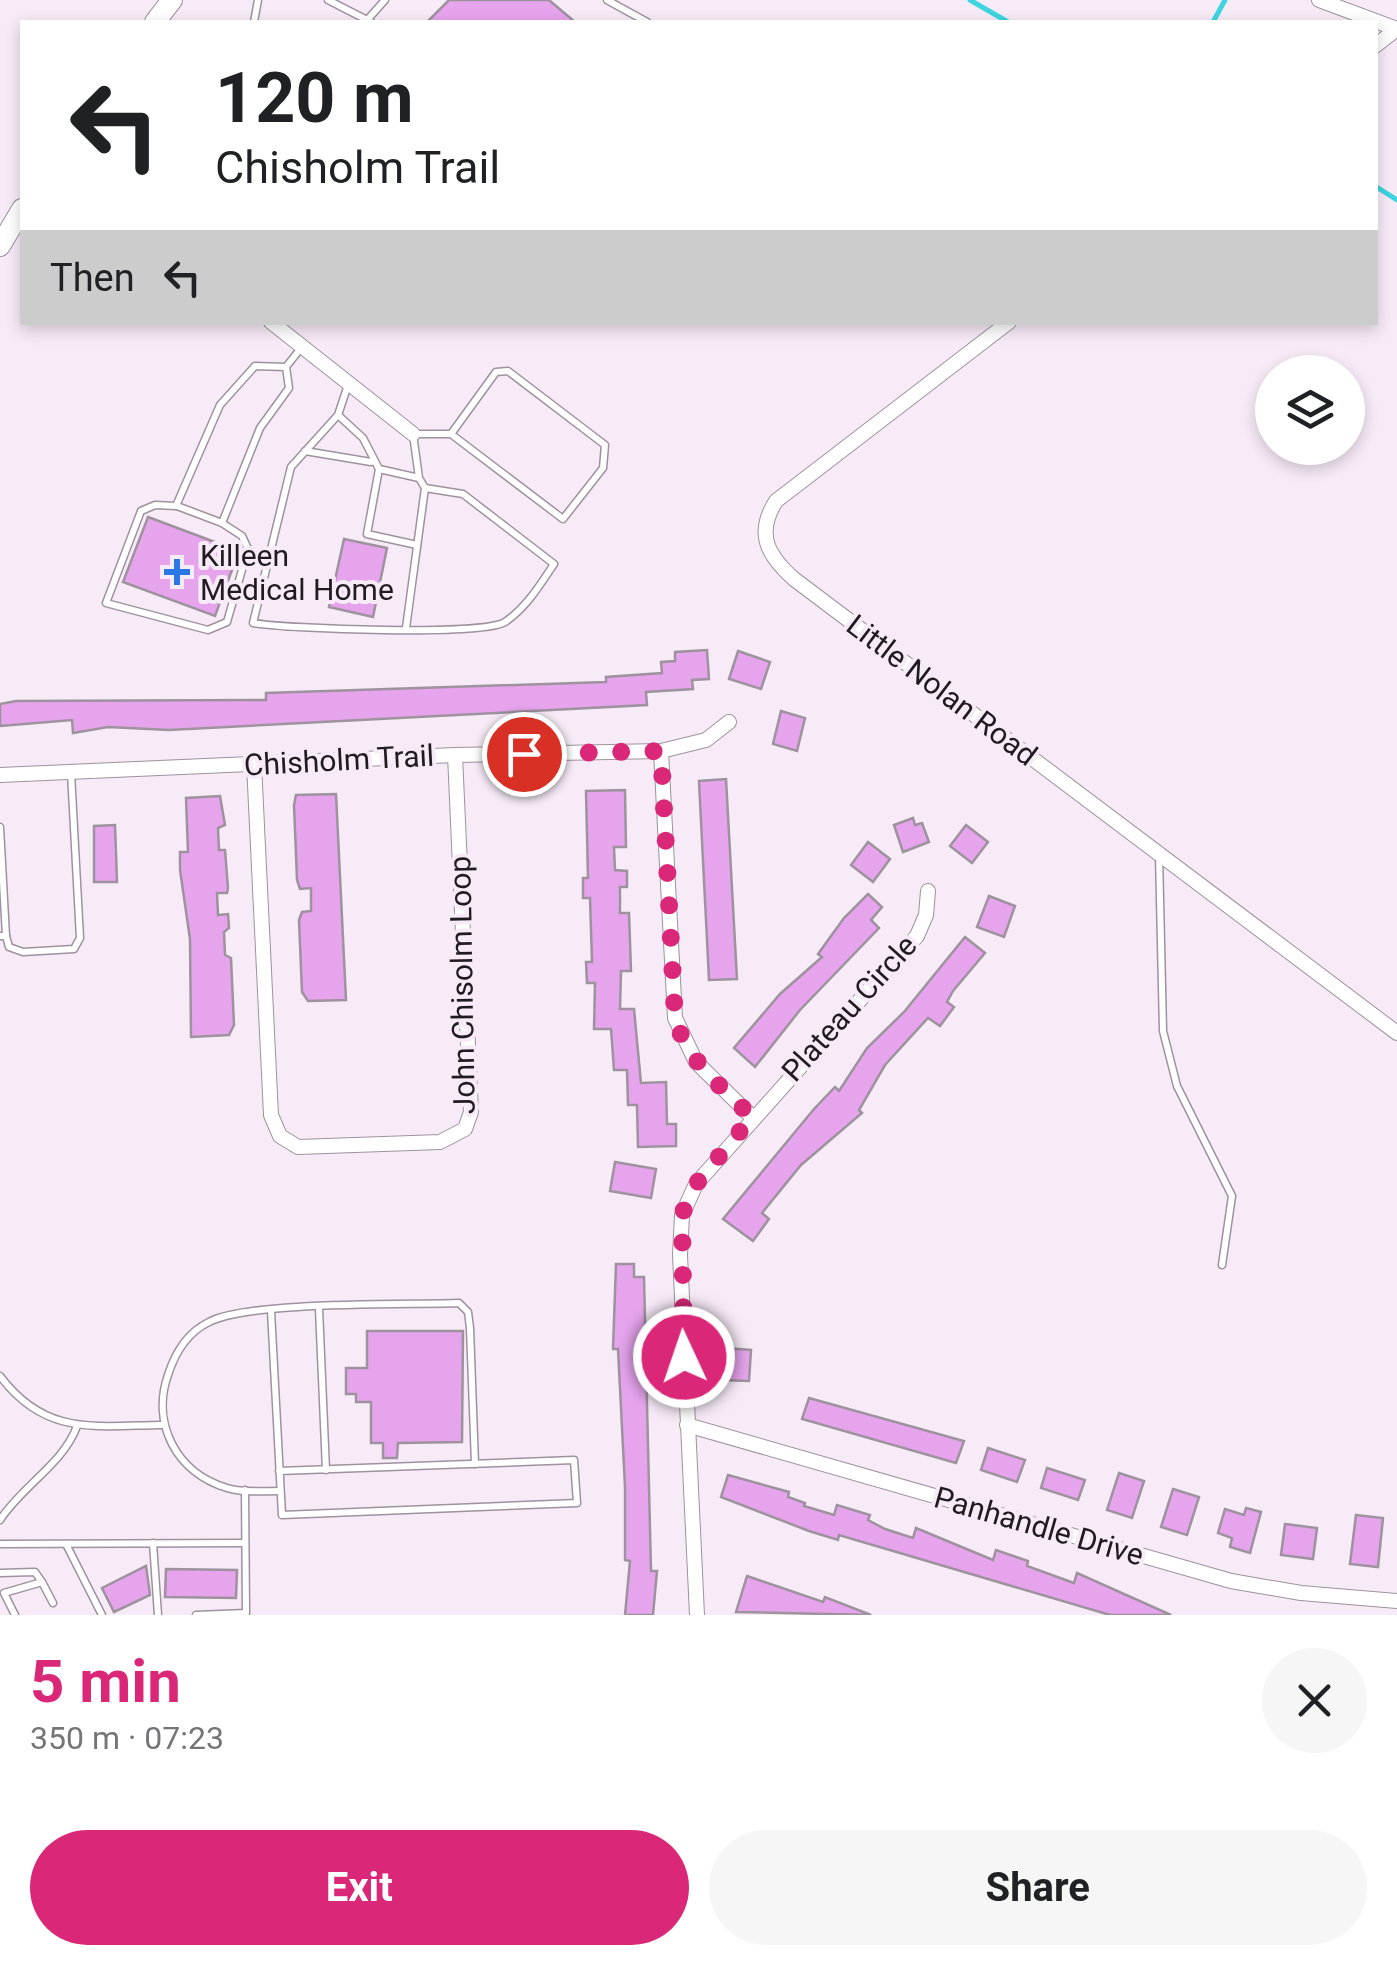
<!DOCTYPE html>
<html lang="en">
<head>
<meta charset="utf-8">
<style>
	:root { --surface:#fff; --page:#f6f6f6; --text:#202124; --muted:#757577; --accent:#db2777 }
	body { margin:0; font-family:Roboto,sans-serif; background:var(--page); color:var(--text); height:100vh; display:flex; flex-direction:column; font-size:38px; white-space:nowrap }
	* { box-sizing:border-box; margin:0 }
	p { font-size:32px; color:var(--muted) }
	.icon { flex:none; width:55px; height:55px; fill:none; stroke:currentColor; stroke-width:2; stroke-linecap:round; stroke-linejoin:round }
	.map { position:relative; height:1615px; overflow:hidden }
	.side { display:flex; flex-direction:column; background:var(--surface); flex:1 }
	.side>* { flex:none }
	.guide { position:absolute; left:20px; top:20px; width:1358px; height:305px; border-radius:0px; box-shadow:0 5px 15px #0003; background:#fff; color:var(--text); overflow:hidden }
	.tools { position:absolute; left:1255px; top:355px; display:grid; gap:20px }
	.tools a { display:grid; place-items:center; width:110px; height:110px; border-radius:50%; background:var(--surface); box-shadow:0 5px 15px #0003; font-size:50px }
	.pin { position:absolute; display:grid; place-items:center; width:85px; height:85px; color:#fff; margin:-42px; border:5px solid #fff; border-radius:50%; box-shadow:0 2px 10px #0007 }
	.me { position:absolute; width:110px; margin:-55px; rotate:357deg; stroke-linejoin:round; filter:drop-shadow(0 0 8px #0008) }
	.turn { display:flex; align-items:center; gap:35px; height:210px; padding:0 30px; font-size:45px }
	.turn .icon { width:130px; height:130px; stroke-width:2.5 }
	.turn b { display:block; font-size:70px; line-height:85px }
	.then { display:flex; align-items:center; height:95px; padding:0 30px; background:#0003; gap:20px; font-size:38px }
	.round { display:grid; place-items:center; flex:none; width:105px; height:105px; border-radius:52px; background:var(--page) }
	.overview { display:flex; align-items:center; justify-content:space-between; height:170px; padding:0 30px }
	h1 { font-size:60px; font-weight:700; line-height:75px; color:var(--accent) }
	.button { display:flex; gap:20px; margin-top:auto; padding:20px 30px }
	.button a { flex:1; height:115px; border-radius:60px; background:var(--accent); color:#fff; font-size:40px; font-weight:700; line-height:115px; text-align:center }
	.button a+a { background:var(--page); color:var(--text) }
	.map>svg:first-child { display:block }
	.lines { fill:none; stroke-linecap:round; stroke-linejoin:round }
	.stream { stroke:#3cd5e0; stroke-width:5 }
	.building { fill:#e6a4ed; stroke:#9d929d; stroke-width:2.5 }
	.service-casing { stroke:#9d929e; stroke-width:9 }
	.minor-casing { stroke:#9d929e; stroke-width:16 }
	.secondary-casing { stroke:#9d929e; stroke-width:22 }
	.service { stroke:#fff; stroke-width:6 }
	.minor { stroke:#fff; stroke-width:14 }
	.secondary { stroke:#fff; stroke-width:20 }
	.route { stroke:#db2777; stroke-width:18; stroke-dasharray:0 32.4 }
	.poi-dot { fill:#2a78e4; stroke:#f7ebf8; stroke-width:4 }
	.labels { text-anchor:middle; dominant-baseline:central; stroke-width:8; stroke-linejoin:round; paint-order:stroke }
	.poi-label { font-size:30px; fill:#201b20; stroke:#f7ebf8; text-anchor:start }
	.street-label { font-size:30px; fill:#201b20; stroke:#f7ebf8 }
</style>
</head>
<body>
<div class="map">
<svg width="1397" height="1615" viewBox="0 0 1397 1615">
	<rect width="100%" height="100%" fill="#f7ebf8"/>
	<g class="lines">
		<!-- stream -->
		<g class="stream">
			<polyline points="970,0 1008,22"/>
			<polyline points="1213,22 1225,0"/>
			<polyline points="1375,186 1397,200"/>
		</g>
	</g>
	<!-- building -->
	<g class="building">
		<polygon points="449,0 549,0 575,22 427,22"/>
		<polygon points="148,517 239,551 215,616 123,582"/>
		<polygon points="344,539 387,548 373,617 329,607"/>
		<polygon points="707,650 709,679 692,680 693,689 646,692 647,705 169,730 108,727 73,733 72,720 0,726 0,704 16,701 266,700 266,693 606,682 606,677 662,673 661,662 675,661 675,652"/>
		<polygon points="738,651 770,662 761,689 729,679"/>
		<polygon points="781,711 805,718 797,751 773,744"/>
		<polygon points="726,779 737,979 709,980 699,781"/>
		<polygon points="625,790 626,847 614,847 615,870 627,871 627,887 620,887 620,913 629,913 631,971 621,971 620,1009 634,1009 641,1083 666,1082 667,1124 676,1124 676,1146 638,1147 637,1105 628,1105 627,1070 614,1070 611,1029 594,1029 595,983 587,983 586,962 592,962 590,898 583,898 583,878 588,878 586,791"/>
		<polygon points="336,794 346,1000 308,1001 302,992 299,920 302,912 311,911 311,888 300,889 297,880 294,805 296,795"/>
		<polygon points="220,796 225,825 218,828 219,850 225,850 228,888 227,893 217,893 218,915 228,914 229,928 224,932 225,955 231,958 234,1025 229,1035 191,1037 190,939 180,870 180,852 188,852 186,798"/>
		<polygon points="913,818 915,825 922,823 929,842 903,852 894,825"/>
		<polygon points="115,825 117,882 94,882 94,826"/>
		<polygon points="966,825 988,842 972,863 950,846"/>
		<polygon points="868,842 890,859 873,882 851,865"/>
		<polygon points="868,894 882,907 871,920 879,928 800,1010 755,1067 734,1048 780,994 822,957 818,954 844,918"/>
		<polygon points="989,896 1015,906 1004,937 977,927"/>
		<polygon points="965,937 985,953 953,991 947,1002 954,1007 940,1026 928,1018 885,1065 859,1110 862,1113 801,1165 762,1213 769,1219 753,1241 723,1219 814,1109 835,1087 839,1091 867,1048 904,1012"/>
		<polygon points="615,1162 656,1169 651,1198 610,1191"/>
		<polygon points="616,1264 634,1264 634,1277 644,1277 651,1571 657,1571 653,1615 625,1615 630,1561 625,1560 625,1487 618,1349 613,1349"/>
		<polygon points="367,1331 463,1331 462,1442 398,1443 397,1458 383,1458 383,1443 371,1443 371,1402 356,1402 356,1394 346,1394 346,1368 367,1368"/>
		<polygon points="724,1348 751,1350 749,1381 722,1380"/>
		<polygon points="809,1398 964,1441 956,1463 802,1419"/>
		<polygon points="988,1448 1025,1460 1017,1482 981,1470"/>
		<polygon points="1047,1468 1085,1480 1078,1500 1041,1488"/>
		<polygon points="1119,1473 1144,1481 1132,1518 1107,1510"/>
		<polygon points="728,1475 789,1492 788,1497 805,1503 804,1506 834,1515 837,1505 870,1515 868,1520 885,1529 913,1538 916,1528 993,1560 996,1550 1028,1561 1027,1566 1074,1583 1077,1573 1171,1615 1110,1615 839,1535 838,1540 809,1531 721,1497"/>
		<polygon points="1173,1489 1199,1497 1187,1535 1161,1527"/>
		<polygon points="1246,1508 1261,1512 1250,1553 1230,1547 1232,1538 1218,1533 1225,1509 1244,1515"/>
		<polygon points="1356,1515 1383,1518 1378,1567 1350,1564"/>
		<polygon points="1285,1524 1317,1528 1313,1559 1281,1555"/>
		<polygon points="146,1566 150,1595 114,1612 102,1588"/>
		<polygon points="166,1569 237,1570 236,1598 165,1597"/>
		<polygon points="747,1576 823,1602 825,1597 871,1615 736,1612"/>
	</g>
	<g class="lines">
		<defs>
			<g id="service">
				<polyline points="328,0 371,22"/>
				<polyline points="607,0 647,22"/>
				<polyline points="368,19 385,0"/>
				<polyline points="254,22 258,0"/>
				<polyline points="286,367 255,366 220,405 176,506 155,505 141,511 106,603 208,630 227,622 248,549 242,536 222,523 260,428 289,388 286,367 301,348"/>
				<polyline points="338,415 348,385"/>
				<polyline points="305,451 371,462"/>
				<polyline points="379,469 367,534 417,545"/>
				<path d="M 419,478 L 425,488 L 463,494 L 554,564 C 540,585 526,608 505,622 C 483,636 287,629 253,623 L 291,467 L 338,415 L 363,438 L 379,469 L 419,478 L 413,434 L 451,434 L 496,372 L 508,371 L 605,445 L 603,468 L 563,519 L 451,434"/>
				<polyline points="177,506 222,523"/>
				<polyline points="406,628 425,488"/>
				<polyline points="0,827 6,936"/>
				<polyline points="1159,855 1163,1031 1177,1086 1232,1196 1222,1265"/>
				<polyline points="0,936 6,936 9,947 23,952 74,949 80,938 71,773"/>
				<polyline points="319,1309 326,1470"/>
				<polyline points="271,1311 282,1515 577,1503 574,1460 279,1471"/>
				<path d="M 0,1376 C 45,1436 94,1426 161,1425"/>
				<path d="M 280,1491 C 263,1491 243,1493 227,1488 C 176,1473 151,1423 168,1375 C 175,1353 188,1332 209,1322 C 249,1301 405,1305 459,1303 L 468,1312 L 470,1328 L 475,1464"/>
				<path d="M 0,1520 C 22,1486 64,1463 77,1426"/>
				<polyline points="153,1543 158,1615"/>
				<polyline points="0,1544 245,1543"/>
				<polyline points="66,1544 102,1615"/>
				<polyline points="0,1573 35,1572 42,1582"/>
				<polyline points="15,1615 4,1593 42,1582 53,1603"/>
				<polyline points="196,1615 246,1613 245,1490"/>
			</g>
			<g id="minor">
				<polyline points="1319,0 1397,29"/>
				<polyline points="1375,46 1397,29"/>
				<polyline points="271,322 413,434"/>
				<path d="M 1009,322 L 776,501 C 755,534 768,556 794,579 L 1397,1033"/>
				<polyline points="661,751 675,1018 696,1062 752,1117"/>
				<polyline points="254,764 271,1115 280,1136 298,1147 440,1142 465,1129 471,1112 455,755"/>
				<polyline points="0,775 455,755 661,751 706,740 729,722"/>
				<polyline points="687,1425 1231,1581 1301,1593 1397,1601"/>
				<polyline points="697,1615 680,1255 682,1215 696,1184 917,936 926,915 928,891"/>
			</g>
			<g id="secondary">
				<polyline points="155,22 172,0"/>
				<polyline points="0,246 22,209"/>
			</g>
		</defs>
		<!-- service casing -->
		<use href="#service" class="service-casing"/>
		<!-- minor casing -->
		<use href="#minor" class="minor-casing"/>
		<!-- secondary casing -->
		<use href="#secondary" class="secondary-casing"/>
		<!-- service -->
		<use href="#service" class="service"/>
		<!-- minor -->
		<use href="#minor" class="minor"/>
		<!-- secondary -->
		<use href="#secondary" class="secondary"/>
	</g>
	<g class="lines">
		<!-- route -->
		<path class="route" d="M 524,754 L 661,751 L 675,1018 C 687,1061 721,1086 752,1117 L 696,1184 L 682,1214 L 684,1357"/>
	</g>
	<!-- markers -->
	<path class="poi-dot" d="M172 557h10v10h10v10h-10v10h-10v-10h-10v-10h10z"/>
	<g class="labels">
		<!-- poi labels -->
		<g class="poi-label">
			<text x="200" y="555">Killeen<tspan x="200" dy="34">Medical Home</tspan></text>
		</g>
		<!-- street labels -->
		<g class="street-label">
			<text transform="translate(942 690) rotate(37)">Little Nolan Road</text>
			<text transform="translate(339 760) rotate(-3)">Chisholm Trail</text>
			<text transform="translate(462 985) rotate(-91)">John Chisolm Loop</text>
			<text transform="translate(849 1008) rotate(-48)">Plateau Circle</text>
			<text transform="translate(1039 1526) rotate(16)">Panhandle Drive</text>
		</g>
	</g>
</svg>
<div class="tools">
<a><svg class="icon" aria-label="layers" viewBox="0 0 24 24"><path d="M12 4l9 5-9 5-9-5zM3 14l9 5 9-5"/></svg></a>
</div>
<div class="pin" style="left:524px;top:754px;background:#d93025"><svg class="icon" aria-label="arrive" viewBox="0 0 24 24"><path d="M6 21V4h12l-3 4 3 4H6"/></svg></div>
<svg class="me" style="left:684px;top:1357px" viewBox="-20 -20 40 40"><circle r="17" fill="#db2777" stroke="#fff" stroke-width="3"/><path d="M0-11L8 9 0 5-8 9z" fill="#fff"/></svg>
<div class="guide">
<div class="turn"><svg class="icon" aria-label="left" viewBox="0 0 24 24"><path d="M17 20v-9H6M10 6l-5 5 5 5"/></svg><div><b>120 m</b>Chisholm Trail</div></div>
<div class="then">Then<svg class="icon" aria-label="left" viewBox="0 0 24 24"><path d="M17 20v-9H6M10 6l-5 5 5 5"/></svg></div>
</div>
</div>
<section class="side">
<div class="overview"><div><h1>5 min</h1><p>350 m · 07:23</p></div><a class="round"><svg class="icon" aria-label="close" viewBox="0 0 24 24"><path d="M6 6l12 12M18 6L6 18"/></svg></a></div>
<div class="button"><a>Exit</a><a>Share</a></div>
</section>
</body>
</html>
